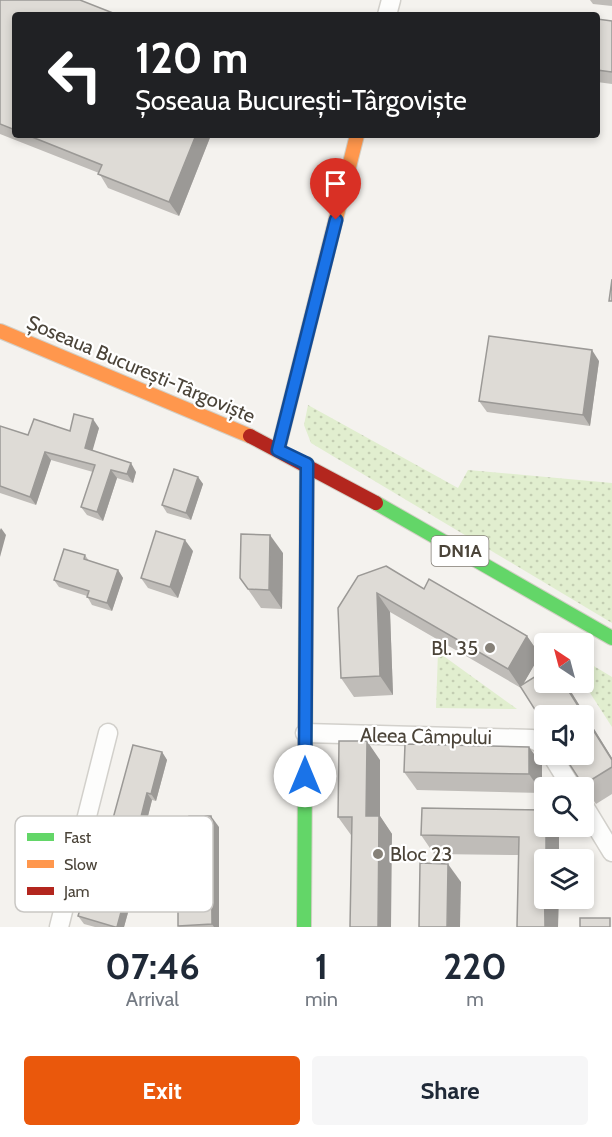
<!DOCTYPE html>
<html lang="en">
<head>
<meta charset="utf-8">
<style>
	:root { --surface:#fff; --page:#f6f6f7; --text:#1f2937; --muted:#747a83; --accent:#ea580c }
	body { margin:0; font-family:Cabin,sans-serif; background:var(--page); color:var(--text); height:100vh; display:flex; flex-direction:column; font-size:22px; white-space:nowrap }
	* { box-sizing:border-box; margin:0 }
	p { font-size:20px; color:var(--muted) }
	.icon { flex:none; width:33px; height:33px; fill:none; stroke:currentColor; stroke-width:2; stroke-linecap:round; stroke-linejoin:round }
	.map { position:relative; height:927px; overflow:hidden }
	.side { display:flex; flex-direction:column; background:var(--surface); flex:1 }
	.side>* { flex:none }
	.banner { position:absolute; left:12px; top:12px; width:588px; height:126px; border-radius:6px; box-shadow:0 3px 9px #0003; background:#202124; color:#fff; overflow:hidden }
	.needle { width:39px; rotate:324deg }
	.buttons { position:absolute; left:534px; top:633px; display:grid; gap:12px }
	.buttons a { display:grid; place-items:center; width:60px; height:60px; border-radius:6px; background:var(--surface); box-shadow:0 3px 9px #0003; font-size:30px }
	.pin { position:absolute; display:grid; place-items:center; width:51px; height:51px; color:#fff; margin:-62px -26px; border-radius:50% 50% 50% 0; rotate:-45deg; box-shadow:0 0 6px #0007 }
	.pin .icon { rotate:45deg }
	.me { position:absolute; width:66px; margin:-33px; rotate:0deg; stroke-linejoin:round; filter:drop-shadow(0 0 4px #0008) }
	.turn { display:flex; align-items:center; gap:21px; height:126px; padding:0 24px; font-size:27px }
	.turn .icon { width:78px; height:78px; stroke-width:2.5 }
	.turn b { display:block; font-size:42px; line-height:51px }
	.eta { display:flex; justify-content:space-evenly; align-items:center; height:102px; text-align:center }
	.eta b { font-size:36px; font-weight:700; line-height:42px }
	.action { display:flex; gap:12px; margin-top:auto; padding:12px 24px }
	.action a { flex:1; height:69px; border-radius:6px; background:var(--accent); color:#fff; font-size:24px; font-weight:700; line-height:69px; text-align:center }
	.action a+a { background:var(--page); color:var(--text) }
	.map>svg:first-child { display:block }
	.park { fill:url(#park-dots) }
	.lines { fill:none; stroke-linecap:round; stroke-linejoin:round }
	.street-casing { stroke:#d2d0cb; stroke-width:21 }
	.fast-casing { stroke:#d3cfc5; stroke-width:16 }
	.slow-casing { stroke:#d3cfc5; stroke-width:16 }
	.jam-casing { stroke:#d3cfc5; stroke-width:16 }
	.street { stroke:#fdfdfc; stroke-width:18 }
	.fast { stroke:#63d668; stroke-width:14 }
	.slow { stroke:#ff974d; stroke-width:14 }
	.jam { stroke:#b3261e; stroke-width:14 }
	.wall { fill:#bfbcb8 }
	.shaded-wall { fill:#9b9996 }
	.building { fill:#dedbd6; stroke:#9b9996; stroke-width:1.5 }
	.route-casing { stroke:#114b97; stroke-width:15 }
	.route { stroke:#1a73e8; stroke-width:10 }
	.poi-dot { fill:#868178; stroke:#fff; stroke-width:2 }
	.labels { text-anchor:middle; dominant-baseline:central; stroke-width:4.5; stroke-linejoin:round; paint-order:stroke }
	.shield { fill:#fff; stroke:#817c74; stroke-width:1.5 }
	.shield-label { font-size:18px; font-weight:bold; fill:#4b4439 }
	.street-label { font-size:20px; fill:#4b4439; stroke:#fff }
	.poi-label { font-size:20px; fill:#4b4439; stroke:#fff; text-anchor:end }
	.key { fill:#fff; stroke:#c9c7c4; stroke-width:1.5 }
	.key-label { font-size:16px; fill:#4b4439 }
</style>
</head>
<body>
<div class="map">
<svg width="612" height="927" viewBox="0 0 612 927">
	<defs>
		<pattern id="park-dots" width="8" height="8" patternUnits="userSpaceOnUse" patternTransform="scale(1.5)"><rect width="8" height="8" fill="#e1eecf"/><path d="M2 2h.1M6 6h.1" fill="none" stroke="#c3cdb2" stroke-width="1.8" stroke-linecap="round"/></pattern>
	</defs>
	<rect width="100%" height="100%" fill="#f4f2ee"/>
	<!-- park -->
	<g class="park">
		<polygon points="308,405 458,488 468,470 612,483 612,623 311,443 304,425"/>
		<polygon points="438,652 517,709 436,708"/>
		<polygon points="584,660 612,677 612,727 583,682"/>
	</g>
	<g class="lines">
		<defs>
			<g id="street">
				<polyline points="387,15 391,0"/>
				<polyline points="305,733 532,739 544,745"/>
				<polyline points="551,754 572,788"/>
				<polyline points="584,806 612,852"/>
				<polyline points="59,927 108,733"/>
			</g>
			<g id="fast">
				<polyline points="376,503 612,638"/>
				<polyline points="304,927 307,464"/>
			</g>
			<g id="slow">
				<polyline points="0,331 250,436"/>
				<polyline points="278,450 357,135"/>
			</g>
			<polyline id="jam" points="250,436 376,503"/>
		</defs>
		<!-- street casing -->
		<use href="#street" class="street-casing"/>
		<!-- fast casing -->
		<use href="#fast" class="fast-casing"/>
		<!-- slow casing -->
		<use href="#slow" class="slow-casing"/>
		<!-- jam casing -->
		<use href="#jam" class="jam-casing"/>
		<!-- street -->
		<use href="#street" class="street"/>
		<!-- fast -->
		<use href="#fast" class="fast"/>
		<!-- slow -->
		<use href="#slow" class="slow"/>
		<!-- jam -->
		<use href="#jam" class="jam"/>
	</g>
	<!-- wall -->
	<g class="wall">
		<polygon points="0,0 15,15 15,135 211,135 179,216 108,188 99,173 0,134"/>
		<polygon points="590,0 612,0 612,6 593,4"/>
		<polygon points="597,19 612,21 612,84 597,82"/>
		<polygon points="599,361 590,426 487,412 479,401"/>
		<polygon points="0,426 28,435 99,428 92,450 136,472 133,483 117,478 103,521 87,515 81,507 93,472 51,460 36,505 0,493"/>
		<polygon points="198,477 203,484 191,520 167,513 162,505"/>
		<polygon points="193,551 178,598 148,588 141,578"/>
		<polygon points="283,553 282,609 261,608 240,578"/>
		<polygon points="85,555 89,561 118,570 123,578 112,611 92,605 87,596 59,587 54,580"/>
		<polygon points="358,576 424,589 527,636 540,655 523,684 544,682 565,682 612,758 612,794 596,804 583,785 521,687 521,688 390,612 393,695 354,697 341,678"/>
		<polygon points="162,752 167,760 156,801 152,800 126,904 129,909 124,927 95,927 84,924 78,916 93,892"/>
		<polygon points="380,760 380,816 392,834 351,835 338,817"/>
		<polygon points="542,765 542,793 417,790 404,772"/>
		<polygon points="544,826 557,826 559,829 559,860 544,860 518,855 434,854 421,835"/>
		<polygon points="219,827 219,927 179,927 178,926 189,830"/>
	</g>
	<!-- shaded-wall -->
	<g class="shaded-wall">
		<polygon points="196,135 211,135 179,216 169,202"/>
		<polygon points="592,350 599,361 590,426 583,415"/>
		<polygon points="93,419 99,428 91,456 85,448"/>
		<polygon points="45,452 51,460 36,505 30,497"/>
		<polygon points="131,463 136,472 133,483 127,474"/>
		<polygon points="111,470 117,478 103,521 97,512"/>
		<polygon points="198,477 203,484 191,520 186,513"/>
		<polygon points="1,528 6,535 0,557 0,530"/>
		<polygon points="270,535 283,553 282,609 269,590"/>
		<polygon points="185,540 193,551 178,598 170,587"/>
		<polygon points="118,570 123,578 112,611 107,603"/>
		<polygon points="377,593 390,612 393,695 380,676"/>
		<polygon points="527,636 540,655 521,688 508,669"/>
		<polygon points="563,682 565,682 612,758 612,760"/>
		<polygon points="367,741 380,760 380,816 392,834 391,927 378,927 366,816"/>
		<polygon points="529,747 542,765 542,793 529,774"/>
		<polygon points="162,752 167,760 156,801 151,794"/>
		<polygon points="147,793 152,800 126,904 129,909 124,927 117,927 120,900"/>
		<polygon points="211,816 219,827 219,927 214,927 212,924"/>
		<polygon points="546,826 557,826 559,829 559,860 546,860"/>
		<polygon points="448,864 461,882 460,927 447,927"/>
		<polygon points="545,898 559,898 558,927 545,927"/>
	</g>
	<!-- building -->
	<g class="building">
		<polygon points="0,0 80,0 118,15 15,15 15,130 0,124"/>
		<polygon points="597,19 612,21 612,72 597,70"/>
		<polygon points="27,135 196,135 169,202 98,174 102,165"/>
		<polygon points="612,279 612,301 609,301"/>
		<polygon points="489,336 592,350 583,415 479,401"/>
		<polygon points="74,414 93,419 85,448 131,463 127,474 111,470 97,512 81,507 95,465 45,452 30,497 0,486 0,426 28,435 34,419 70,431"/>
		<polygon points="174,469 198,477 186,513 162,505"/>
		<polygon points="156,531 185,540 170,587 141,578"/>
		<polygon points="241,534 270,535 269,590 248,589 240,578"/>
		<polygon points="64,549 85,555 84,559 118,570 107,603 87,597 89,591 54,580"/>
		<polygon points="386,566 424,589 429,579 527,636 508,669 377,593 380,676 341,678 338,608 358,576"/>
		<polygon points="544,671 544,682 563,682 612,760 612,767 583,785 563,754 584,754 584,716 544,716 544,724 520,686"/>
		<polygon points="339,741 367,741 366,816 379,816 378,927 350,927 352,817 338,817"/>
		<polygon points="405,744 529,747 529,774 404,772"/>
		<polygon points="133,745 162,752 151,794 147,793 120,900 124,901 117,927 115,927 78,916 86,890 93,892"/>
		<polygon points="422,808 544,810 544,826 546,826 546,860 544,860 545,927 517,927 519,837 421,835"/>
		<polygon points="189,816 211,816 212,924 178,926 178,830 189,830"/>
		<polygon points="420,863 448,864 447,927 419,927"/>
		<rect x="580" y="918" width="30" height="9"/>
	</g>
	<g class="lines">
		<defs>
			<polyline id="route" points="305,776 307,464 278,450 336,220"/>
		</defs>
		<!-- route casing -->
		<use href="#route" class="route-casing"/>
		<!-- route -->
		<use href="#route" class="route"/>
	</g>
	<!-- markers -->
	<g class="poi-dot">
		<circle cx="490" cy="648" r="6"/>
		<circle cx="378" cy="854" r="6"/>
	</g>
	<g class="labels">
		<!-- shield labels -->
		<rect class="shield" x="431.5" y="536" width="57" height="30" rx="4.5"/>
		<g class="shield-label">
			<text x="460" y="551">DN1A</text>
		</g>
		<!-- street labels -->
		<g class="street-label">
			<text transform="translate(141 369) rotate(23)">Șoseaua București-Târgoviște</text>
			<text transform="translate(426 736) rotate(1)">Aleea Câmpului</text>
		</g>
		<!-- poi labels -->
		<g class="poi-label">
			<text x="478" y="648">Bl. 35</text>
			<text x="390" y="854" text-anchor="start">Bloc 23</text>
		</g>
	</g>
	<!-- legend -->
	<rect x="15" y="816" width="198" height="96" rx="9" class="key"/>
	<rect x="27" y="833" width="27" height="8" fill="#63d668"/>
	<rect x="27" y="860" width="27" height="8" fill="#ff974d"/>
	<rect x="27" y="887" width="27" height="8" fill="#b3261e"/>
	<g class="key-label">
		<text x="64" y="843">Fast</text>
		<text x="64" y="870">Slow</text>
		<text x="64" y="897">Jam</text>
	</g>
</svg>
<div class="buttons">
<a><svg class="needle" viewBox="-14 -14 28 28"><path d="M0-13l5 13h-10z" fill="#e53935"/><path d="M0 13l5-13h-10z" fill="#747a83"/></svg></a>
<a><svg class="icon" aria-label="sound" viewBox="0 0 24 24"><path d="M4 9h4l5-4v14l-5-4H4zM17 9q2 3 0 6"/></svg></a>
<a><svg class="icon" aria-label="search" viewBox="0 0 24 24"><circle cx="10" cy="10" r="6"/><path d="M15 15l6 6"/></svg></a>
<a><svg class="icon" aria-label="layers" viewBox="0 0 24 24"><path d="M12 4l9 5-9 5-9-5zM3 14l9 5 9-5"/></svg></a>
</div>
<div class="pin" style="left:336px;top:220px;background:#d93025"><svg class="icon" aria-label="arrive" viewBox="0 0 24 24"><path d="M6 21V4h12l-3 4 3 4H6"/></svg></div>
<svg class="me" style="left:305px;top:776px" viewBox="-20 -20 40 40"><circle r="19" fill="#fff"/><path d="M0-13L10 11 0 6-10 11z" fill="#1a73e8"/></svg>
<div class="banner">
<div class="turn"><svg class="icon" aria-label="left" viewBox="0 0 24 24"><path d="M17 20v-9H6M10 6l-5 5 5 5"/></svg><div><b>120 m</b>Șoseaua București-Târgoviște</div></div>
</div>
</div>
<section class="side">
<div class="eta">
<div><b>07:46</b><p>Arrival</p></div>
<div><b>1</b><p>min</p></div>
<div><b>220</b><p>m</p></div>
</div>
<div class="action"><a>Exit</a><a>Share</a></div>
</section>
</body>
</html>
